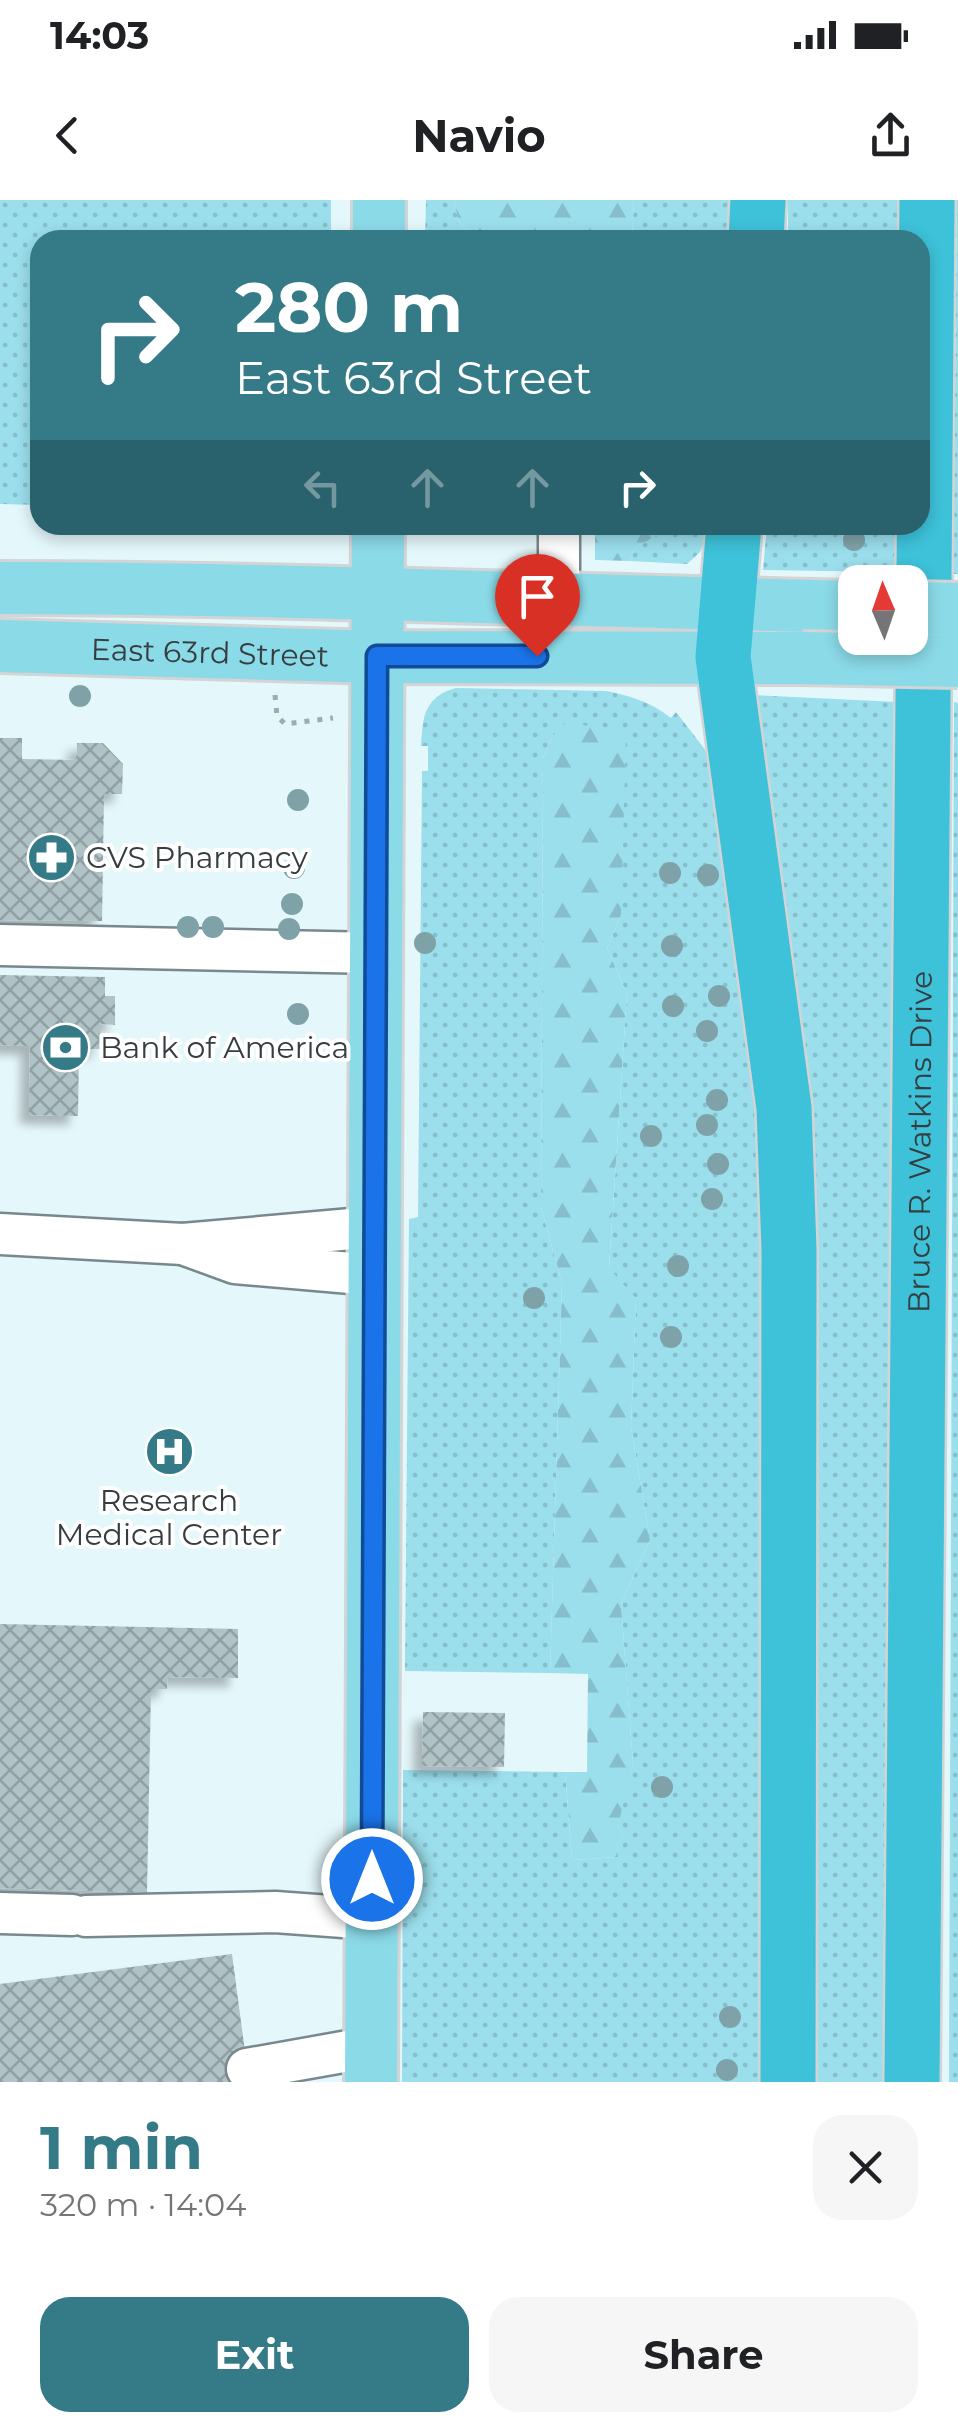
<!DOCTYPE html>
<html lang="en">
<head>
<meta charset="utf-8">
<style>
	:root { --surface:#fff; --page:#f6f6f6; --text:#202124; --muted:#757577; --accent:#347a87 }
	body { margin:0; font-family:Montserrat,sans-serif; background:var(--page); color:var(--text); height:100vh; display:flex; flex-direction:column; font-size:38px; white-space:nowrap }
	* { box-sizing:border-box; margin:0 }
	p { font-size:32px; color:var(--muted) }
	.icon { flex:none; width:55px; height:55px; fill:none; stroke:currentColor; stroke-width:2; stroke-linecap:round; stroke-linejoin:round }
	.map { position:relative; height:1882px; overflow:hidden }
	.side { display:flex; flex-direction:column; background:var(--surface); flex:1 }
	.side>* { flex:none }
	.hud { position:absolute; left:30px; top:30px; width:900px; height:305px; border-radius:30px; box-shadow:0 5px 15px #0003; background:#347a87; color:#fff; overflow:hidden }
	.needle { width:65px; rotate:358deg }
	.fabs { position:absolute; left:838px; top:365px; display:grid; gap:20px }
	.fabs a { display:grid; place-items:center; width:90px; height:90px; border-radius:20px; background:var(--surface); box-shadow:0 5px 15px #0003; font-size:50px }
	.pin { position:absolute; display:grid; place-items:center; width:85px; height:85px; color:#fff; margin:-102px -42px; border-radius:50% 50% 50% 0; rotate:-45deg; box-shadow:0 0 10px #0007 }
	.pin .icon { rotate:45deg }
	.me { position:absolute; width:110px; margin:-55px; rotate:0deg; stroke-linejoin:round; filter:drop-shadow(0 0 8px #0008) }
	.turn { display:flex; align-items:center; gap:35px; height:210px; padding:0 40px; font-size:45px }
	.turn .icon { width:130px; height:130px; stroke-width:2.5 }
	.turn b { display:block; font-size:70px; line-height:85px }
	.lanes { display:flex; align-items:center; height:95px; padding:0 40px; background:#0003; justify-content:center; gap:50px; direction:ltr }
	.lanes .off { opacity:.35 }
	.round { display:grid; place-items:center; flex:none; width:105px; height:105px; border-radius:30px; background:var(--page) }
	.summary { display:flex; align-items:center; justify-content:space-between; height:170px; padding:0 40px }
	h1 { font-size:60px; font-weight:700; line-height:75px; color:var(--accent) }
	.primary-button { display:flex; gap:20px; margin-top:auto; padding:20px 40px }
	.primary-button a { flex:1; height:115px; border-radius:30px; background:var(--accent); color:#fff; font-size:40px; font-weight:700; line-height:115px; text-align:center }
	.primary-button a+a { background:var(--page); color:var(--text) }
	.status { display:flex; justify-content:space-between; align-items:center; height:70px; padding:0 50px; background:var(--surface); direction:ltr }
	.status svg { height:28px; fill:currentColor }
	header { display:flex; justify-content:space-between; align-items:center; height:130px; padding:0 40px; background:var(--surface); font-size:45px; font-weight:700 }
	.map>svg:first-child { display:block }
	.grass { fill:url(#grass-dots) }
	.forest { fill:url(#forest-firs) }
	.building { fill:url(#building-cross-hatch); filter:url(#shadow) }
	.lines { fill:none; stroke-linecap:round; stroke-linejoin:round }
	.minor-casing { stroke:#78898d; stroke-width:45 }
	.major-casing { stroke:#d3d4d5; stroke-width:58 }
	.highway-casing { stroke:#d3d4d5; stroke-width:60 }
	.path { stroke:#9eacaf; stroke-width:5; stroke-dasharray:5 8; stroke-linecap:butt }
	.minor { stroke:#fff; stroke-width:40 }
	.major { stroke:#8bdae8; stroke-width:52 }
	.highway { stroke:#3dc2d9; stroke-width:55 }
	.major-bridge-casing { stroke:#d3d4d5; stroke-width:58; stroke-linecap:butt }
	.major-bridge { stroke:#8bdae8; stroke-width:52 }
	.tree { fill:#7fa2a8 }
	.route-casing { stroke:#114b97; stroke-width:25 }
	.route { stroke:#1a73e8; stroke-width:18 }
	.labels { text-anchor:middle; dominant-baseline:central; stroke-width:8; stroke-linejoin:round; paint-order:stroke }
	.street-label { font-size:30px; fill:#363d3f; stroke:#fff }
	.poi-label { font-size:30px; fill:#363d3f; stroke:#fff; text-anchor:start }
</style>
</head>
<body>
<div class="status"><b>14:03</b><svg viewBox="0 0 49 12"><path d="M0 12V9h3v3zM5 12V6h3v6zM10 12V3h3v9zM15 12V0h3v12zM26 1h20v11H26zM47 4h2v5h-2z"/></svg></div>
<header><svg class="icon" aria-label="back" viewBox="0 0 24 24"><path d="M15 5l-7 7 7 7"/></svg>Navio<svg class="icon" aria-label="share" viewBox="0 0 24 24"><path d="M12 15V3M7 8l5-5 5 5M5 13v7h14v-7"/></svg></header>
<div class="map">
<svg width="958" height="1882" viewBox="0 0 958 1882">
	<defs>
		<pattern id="grass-dots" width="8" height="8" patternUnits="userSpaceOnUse" patternTransform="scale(2.5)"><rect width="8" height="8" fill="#9bdeec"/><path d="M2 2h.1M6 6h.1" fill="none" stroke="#86bfcb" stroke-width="1.8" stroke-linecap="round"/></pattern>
		<pattern id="forest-firs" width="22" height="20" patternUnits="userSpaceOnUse" patternTransform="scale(2.5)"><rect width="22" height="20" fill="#9bdeec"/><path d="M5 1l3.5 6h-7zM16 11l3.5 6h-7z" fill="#86bfcb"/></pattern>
		<pattern id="building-cross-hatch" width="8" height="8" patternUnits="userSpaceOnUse" patternTransform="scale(2.5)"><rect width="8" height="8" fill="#afc2c6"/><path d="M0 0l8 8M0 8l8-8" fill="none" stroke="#8f9fa2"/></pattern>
		<filter id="shadow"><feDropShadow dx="-9" dy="9" stdDeviation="5" flood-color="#0004"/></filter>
	</defs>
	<rect width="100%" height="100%" fill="#e4f7fb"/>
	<!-- grass -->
	<g class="grass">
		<polygon points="0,0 331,0 331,40 40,40 40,305 0,304"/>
		<polygon points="426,0 454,0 458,20 473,40 425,40"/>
		<polygon points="634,0 744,0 741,40 632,40"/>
		<rect x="788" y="0" width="112" height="40"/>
		<polygon points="957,0 958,0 958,374 953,374"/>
		<polygon points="661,325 711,325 700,352 687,364 630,361 635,348 661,333"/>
		<polygon points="767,325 898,325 897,372 763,370"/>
		<path d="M 456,488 L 606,491 C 631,496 651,502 671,518 L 676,512 L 713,560 L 766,914 L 768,1882 L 402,1882 L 403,1570 L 565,1572 L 572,1660 L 618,1657 L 616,1629 L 633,1564 L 621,1404 L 650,1340 L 631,1227 L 636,1099 L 609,1069 L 627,794 L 607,748 L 621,715 L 553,535 L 543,558 L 541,1007 L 562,1083 L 550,1473 L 405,1471 L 409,1019 L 418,1017 L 422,571 L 428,571 L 428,546 L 421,546 C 423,516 424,497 456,488 Z"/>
		<polygon points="751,495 897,502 891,1882 807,1882"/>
		<polygon points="954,502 958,503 958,1882 949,1882"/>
	</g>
	<!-- forest -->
	<g class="forest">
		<polygon points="454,0 634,0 632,40 473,40 458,20"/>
		<polygon points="595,325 661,325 661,333 635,348 630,361 595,360"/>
		<polygon points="567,521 626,535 621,715 607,748 627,794 609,1068 636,1099 631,1227 650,1340 621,1404 633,1564 617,1629 618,1657 572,1660 565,1572 587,1572 588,1474 550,1473 562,1083 541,1007 543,558 553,535"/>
	</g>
	<!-- building -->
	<g class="building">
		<polygon points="0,538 22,538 22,559 76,560 77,543 103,543 123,564 122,594 104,594 102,721 0,720"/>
		<polygon points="0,775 105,777 105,796 115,796 115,825 101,824 100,849 79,849 78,916 29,915 30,846 0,845"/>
		<polygon points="0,1424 238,1429 238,1478 168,1477 167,1489 151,1490 147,1693 0,1688"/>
		<polygon points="423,1512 505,1513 504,1567 422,1566"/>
		<polygon points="232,1754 249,1882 0,1882 0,1784"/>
	</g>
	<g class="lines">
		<defs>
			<g id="minor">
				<polyline points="559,397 559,325"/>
				<polyline points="0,745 376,753"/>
				<polyline points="0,1034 183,1044"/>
				<polyline points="374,1075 235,1063 183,1044 374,1027"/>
				<polyline points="0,1713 72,1715"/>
				<polyline points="86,1716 275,1712 371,1719"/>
				<polyline points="247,1869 371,1847"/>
			</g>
			<g id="major">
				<polyline points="379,40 379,0"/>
				<path d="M 0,388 C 285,388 570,401 855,407"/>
				<path id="s1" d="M 0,446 L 377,457 L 802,458"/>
				<polyline points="371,1882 378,325"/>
			</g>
			<g id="highway">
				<polyline points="756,40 758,0"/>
				<polyline points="734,325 723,457 784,908 789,1050 788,1882"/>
				<path id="s2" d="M 912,1882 L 927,0"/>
			</g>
		</defs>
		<!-- minor casing -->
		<use href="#minor" class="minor-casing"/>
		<!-- major casing -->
		<use href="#major" class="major-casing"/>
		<!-- highway casing -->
		<use href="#highway" class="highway-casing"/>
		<!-- path -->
		<polyline class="path" points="275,495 277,516 285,524 333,518"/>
		<!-- minor -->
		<use href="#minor" class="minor"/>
		<!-- major -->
		<use href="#major" class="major"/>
		<!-- highway -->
		<use href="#highway" class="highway"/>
		<defs>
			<g id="major-bridge">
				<polyline points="910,408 958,409"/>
				<polyline points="802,458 958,461"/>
			</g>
		</defs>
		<!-- major-bridge casing -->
		<use href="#major-bridge" class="major-bridge-casing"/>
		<!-- major-bridge -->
		<use href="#major-bridge" class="major-bridge"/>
	</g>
	<!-- trees -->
	<g class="tree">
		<circle cx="854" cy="340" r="11"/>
		<circle cx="80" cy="496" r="11"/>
		<circle cx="298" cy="600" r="11"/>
		<circle cx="294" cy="668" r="11"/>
		<circle cx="670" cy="673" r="11"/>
		<circle cx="708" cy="675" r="11"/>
		<circle cx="292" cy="704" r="11"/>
		<circle cx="188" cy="727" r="11"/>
		<circle cx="213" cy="727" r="11"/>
		<circle cx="289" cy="729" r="11"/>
		<circle cx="425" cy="743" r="11"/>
		<circle cx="672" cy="746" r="11"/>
		<circle cx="719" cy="796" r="11"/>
		<circle cx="673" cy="806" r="11"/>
		<circle cx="298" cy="814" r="11"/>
		<circle cx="707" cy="831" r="11"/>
		<circle cx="717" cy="900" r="11"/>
		<circle cx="707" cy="925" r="11"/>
		<circle cx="651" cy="936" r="11"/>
		<circle cx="718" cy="964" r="11"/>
		<circle cx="712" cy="999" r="11"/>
		<circle cx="678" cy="1066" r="11"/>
		<circle cx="534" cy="1098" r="11"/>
		<circle cx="671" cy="1137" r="11"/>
		<circle cx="662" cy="1587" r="11"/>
		<circle cx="730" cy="1817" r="11"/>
		<circle cx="727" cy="1870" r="11"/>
	</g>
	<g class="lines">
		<defs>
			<polyline id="route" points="372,1679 377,456 537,456"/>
		</defs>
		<!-- route casing -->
		<use href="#route" class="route-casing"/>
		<!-- route -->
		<use href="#route" class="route"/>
	</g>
	<!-- icons -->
	<defs>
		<symbol id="pharmacy-disc" viewBox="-11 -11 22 22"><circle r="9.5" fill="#347a87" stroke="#fff"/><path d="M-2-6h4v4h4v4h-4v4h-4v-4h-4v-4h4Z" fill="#fff"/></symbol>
		<symbol id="bank-disc" viewBox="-11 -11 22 22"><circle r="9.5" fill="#347a87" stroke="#fff"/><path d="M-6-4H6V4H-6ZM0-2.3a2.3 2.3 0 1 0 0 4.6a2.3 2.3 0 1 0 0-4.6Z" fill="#fff"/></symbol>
		<symbol id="hospital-disc" viewBox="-11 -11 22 22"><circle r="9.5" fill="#347a87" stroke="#fff"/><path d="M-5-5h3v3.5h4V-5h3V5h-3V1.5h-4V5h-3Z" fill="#fff"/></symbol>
	</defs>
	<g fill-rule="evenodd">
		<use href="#pharmacy-disc" x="24" y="630" width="55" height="55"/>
		<use href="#bank-disc" x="38" y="820" width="55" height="55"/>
		<use href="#hospital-disc" x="142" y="1224" width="55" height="55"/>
	</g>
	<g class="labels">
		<!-- street labels -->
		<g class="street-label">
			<text stroke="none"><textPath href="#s1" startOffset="210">East 63rd Street</textPath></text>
			<text stroke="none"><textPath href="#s2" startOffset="940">Bruce R. Watkins Drive</textPath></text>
		</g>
		<!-- poi labels -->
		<g class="poi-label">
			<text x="86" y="657">CVS Pharmacy</text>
			<text x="100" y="847">Bank of America</text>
			<text x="169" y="1300" text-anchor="middle">Research<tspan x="169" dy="34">Medical Center</tspan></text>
		</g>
	</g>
</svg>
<div class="fabs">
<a><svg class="needle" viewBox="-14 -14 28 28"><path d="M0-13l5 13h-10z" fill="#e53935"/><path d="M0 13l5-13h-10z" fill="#757577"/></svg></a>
</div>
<div class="pin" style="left:537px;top:456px;background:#d93025"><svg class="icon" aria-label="arrive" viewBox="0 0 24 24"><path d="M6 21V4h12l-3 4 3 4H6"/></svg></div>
<svg class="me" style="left:372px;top:1679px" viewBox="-20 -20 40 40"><circle r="17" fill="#1a73e8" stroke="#fff" stroke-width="3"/><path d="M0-11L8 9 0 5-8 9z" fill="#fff"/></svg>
<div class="hud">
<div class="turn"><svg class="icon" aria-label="right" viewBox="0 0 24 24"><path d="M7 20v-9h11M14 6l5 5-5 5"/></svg><div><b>280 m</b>East 63rd Street</div></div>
<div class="lanes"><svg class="icon off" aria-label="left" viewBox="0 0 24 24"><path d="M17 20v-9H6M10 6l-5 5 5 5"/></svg><svg class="icon off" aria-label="ahead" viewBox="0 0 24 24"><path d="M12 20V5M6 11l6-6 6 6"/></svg><svg class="icon off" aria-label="ahead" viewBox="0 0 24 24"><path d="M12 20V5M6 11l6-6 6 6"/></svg><svg class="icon" aria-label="right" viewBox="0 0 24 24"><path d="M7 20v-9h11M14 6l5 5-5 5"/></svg></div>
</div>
</div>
<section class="side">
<div class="summary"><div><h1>1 min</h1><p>320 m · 14:04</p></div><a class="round"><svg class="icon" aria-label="close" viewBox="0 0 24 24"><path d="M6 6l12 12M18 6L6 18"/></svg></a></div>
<div class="primary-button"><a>Exit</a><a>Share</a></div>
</section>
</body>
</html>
